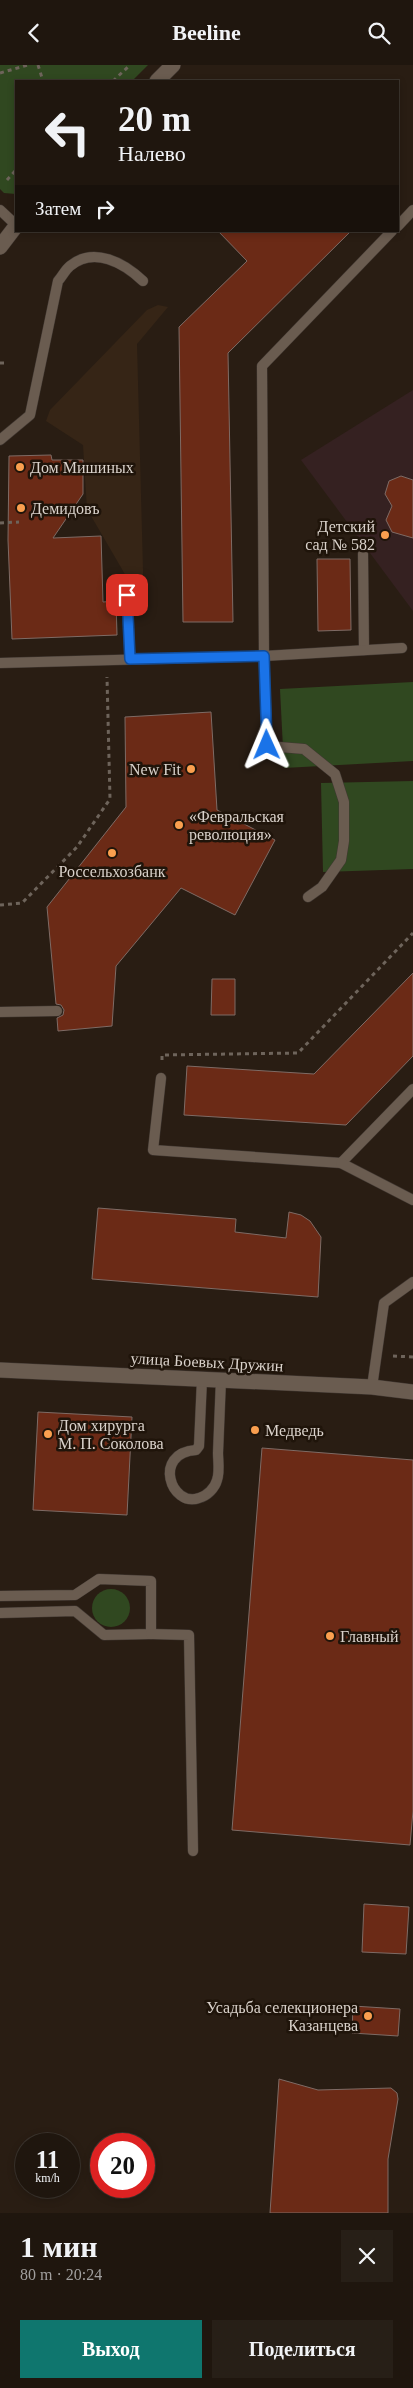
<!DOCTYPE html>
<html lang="ru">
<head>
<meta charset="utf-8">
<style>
	:root { --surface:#1f160e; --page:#271f17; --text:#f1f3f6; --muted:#a19f9e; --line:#3c352e; --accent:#0f766e }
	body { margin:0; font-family:"Times New Roman",serif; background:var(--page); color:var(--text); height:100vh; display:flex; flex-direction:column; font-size:19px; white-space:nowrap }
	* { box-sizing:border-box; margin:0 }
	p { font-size:16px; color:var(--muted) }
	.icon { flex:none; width:28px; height:28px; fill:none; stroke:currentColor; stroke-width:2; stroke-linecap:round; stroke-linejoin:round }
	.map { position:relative; height:2148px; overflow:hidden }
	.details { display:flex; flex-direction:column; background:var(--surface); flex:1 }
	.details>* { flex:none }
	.banner { position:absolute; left:15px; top:15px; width:384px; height:152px; border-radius:0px; box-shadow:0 2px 8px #0003,0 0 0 1px var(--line); background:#1f160e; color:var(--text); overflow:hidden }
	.speed { position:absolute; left:15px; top:2068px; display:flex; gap:10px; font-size:25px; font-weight:700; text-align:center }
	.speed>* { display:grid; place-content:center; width:65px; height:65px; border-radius:50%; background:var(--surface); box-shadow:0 2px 8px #0003,0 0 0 1px var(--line); line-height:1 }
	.speed small { font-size:12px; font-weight:400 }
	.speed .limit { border:8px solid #d22; background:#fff; color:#111 }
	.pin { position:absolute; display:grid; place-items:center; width:42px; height:42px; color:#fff; margin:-21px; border-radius:10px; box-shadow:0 2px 8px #0006 }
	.me { position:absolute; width:55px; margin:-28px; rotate:359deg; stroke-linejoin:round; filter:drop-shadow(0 0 4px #0008) }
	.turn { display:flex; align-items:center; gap:18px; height:105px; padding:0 20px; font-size:22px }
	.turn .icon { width:65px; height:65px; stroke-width:2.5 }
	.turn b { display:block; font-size:35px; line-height:42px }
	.then { display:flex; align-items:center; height:48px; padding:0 20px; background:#0003; gap:10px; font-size:19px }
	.round { display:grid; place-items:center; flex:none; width:52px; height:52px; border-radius:0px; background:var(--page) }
	.head { display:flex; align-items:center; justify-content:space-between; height:85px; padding:0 20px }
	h1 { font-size:30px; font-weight:700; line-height:38px }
	.button { display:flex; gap:10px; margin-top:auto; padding:10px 20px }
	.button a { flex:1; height:58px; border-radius:0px; background:var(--accent); color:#fff; font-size:20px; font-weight:700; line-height:58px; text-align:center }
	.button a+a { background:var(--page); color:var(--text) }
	header { display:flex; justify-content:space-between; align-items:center; height:65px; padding:0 20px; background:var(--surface); font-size:22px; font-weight:700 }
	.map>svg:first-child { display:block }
	.built { fill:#362516 }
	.education { fill:#352121 }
	.green { fill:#304820 }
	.building { fill:#6b2a16; stroke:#7e6b65 }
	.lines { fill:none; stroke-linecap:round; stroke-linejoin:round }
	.lane-casing { stroke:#413832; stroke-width:11 }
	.street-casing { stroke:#413832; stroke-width:16 }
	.path { stroke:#6e645b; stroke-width:3; stroke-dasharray:4 4; stroke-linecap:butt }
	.lane { stroke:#6a5c50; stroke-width:10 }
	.street { stroke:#6a5c50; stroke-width:15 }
	.route-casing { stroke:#114b97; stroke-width:12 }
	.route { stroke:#1a73e8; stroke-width:9 }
	.poi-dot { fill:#fa9f4f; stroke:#1f140a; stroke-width:2 }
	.labels { text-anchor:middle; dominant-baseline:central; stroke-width:5; stroke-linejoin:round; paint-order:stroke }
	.poi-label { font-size:16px; fill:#dad2cb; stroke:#1f140a; text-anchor:start }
	.street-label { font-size:16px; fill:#dad2cb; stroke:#1f140a }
</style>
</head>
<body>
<header><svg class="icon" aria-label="back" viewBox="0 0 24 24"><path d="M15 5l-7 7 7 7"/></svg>Beeline<svg class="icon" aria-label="search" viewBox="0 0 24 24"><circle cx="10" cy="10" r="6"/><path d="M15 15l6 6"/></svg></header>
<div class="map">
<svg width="413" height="2148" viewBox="0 0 413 2148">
	<rect width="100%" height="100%" fill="#291d13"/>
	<!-- built -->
	<polygon class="built" points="158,240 168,242 137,279 144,542 87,444 83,380 46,356 50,345 147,245"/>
	<!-- education -->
	<polygon class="education" points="413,325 413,546 301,395"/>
	<!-- green -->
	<g class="green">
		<polygon points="0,0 148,0 132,16 16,16 16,129 4,128 0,124"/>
		<polygon points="413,617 413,696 284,703 280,624"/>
		<polygon points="413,716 413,804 323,807 321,718"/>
		<circle cx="111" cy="1543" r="19"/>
	</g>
	<!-- building -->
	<g class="building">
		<polygon points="218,166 351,166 228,288 233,557 183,557 179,262 247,196"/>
		<polygon points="51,390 52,395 83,395 83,429 53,473 101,471 103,537 116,536 117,570 12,574 8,475 9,391"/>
		<polygon points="401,411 413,415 413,473 392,467 386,455 392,441 385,429 389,416"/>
		<polygon points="317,494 350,494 351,565 318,566"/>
		<polygon points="211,647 217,745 275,775 235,850 181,823 116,901 112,961 58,966 57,953 63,950 64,945 61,940 56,939 47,842 126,742 125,652"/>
		<polygon points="413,908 413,991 346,1060 184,1050 187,1001 314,1009"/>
		<polygon points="212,914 235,914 235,950 211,950"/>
		<polygon points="98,1143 236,1154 235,1167 286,1173 289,1147 301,1150 310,1156 321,1172 318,1232 92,1214"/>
		<polygon points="38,1347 132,1352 127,1450 33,1445"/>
		<polygon points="262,1383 413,1395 413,1746 410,1780 232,1765"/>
		<polygon points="364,1839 409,1842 406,1889 362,1887"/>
		<polygon points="353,1941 400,1944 398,1971 352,1968"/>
		<polygon points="279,2014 318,2025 391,2023 397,2028 398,2034 388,2094 388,2148 270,2148"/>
	</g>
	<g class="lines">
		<defs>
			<g id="lane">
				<polyline points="0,145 16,160"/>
				<polyline points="398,161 413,145"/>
				<path d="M 0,375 L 30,350 L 58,216 C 62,212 65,205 70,201 C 94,181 124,198 143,216"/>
				<polyline points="363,489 364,585"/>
				<polyline points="127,530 130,594"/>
				<polyline points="0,598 264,591 262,301 392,166"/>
				<polyline points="308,832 322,822 341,795 344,776 344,737 335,709 304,684 267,681 264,591 402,583"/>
				<polyline points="0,947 57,946"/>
				<polyline points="161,1013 153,1085 341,1098 413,1024"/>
				<polyline points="341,1098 413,1135"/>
				<path d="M 202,1314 L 199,1381 L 196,1385 C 152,1388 171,1443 199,1433 C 207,1431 215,1423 217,1415 C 220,1407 218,1395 218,1388 C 219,1363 220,1339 221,1314"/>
				<polyline points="372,1322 384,1238 413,1217"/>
				<polyline points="0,1531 75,1530 99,1514 151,1516 151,1569 104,1570 75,1546 0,1548"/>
				<polyline points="151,1569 189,1570 193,1786"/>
			</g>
			<g id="street">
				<polyline points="157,16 173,0"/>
				<polyline points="0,182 16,161"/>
				<polyline points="0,1305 372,1322 413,1327"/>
			</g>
		</defs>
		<!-- lane casing -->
		<use href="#lane" class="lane-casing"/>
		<!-- street casing -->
		<use href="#street" class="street-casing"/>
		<!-- path -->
		<g class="path">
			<polyline points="38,0 43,16"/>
			<polyline points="0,8 28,0"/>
			<polyline points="113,16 130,0"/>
			<polyline points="7,115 16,105"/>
			<polyline points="172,166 173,167"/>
			<polyline points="0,298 4,298"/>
			<polyline points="0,458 19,457"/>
			<polyline points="0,840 22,838 77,782 110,734 107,612"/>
			<polyline points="162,995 162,990 298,988 413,868"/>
			<polyline points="393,1291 413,1292"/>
		</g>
		<!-- lane -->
		<use href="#lane" class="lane"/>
		<!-- street -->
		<use href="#street" class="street"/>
	</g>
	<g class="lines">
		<defs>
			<polyline id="route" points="127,530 130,594 264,591 267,680"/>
		</defs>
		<!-- route casing -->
		<use href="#route" class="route-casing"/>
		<!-- route -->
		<use href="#route" class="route"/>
	</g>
	<!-- markers -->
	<g class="poi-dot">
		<circle cx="20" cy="402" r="5"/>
		<circle cx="21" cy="443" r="5"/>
		<circle cx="385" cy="470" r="5"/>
		<circle cx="191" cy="704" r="5"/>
		<circle cx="179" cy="760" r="5"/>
		<circle cx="112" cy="788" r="5"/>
		<circle cx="255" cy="1365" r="5"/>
		<circle cx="48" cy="1369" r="5"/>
		<circle cx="330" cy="1571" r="5"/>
		<circle cx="368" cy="1951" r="5"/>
	</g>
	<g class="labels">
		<!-- poi labels -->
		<g class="poi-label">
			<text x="30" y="402">Дом Мишиных</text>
			<text x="31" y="443">Демидовъ</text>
			<text x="375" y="461" text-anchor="end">Детский<tspan x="375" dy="18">сад № 582</tspan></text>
			<text x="181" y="704" text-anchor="end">New Fit</text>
			<text x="189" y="751">«Февральская<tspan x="189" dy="18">революция»</tspan></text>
			<text x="112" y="806" text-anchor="middle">Россельхозбанк</text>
			<text x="58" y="1360">Дом хирурга<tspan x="58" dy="18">М. П. Соколова</tspan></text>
			<text x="265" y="1365">Медведь</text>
			<text x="340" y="1571">Главный</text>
			<text x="358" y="1942" text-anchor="end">Усадьба селекционера<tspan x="358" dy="18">Казанцева</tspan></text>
		</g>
		<!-- street labels -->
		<g class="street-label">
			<text transform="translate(207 1297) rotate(3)">улица Боевых Дружин</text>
		</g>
	</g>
</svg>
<div class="speed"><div>11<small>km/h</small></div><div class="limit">20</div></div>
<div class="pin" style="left:127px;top:530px;background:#d93025"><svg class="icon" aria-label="arrive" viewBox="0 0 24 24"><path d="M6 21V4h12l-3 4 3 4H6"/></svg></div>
<svg class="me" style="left:267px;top:680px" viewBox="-20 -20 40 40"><path d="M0-17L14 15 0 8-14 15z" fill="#1a73e8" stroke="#fff" stroke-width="4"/></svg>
<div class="banner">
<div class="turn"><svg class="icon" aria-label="left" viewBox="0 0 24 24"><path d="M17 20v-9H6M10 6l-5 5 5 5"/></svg><div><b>20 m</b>Налево</div></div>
<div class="then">Затем<svg class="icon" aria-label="right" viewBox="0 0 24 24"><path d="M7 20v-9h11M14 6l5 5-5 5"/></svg></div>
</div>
</div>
<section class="details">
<div class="head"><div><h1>1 мин</h1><p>80 m · 20:24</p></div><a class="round"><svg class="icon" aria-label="close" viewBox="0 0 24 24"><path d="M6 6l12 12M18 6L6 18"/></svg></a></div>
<div class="button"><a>Выход</a><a>Поделиться</a></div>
</section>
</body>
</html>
